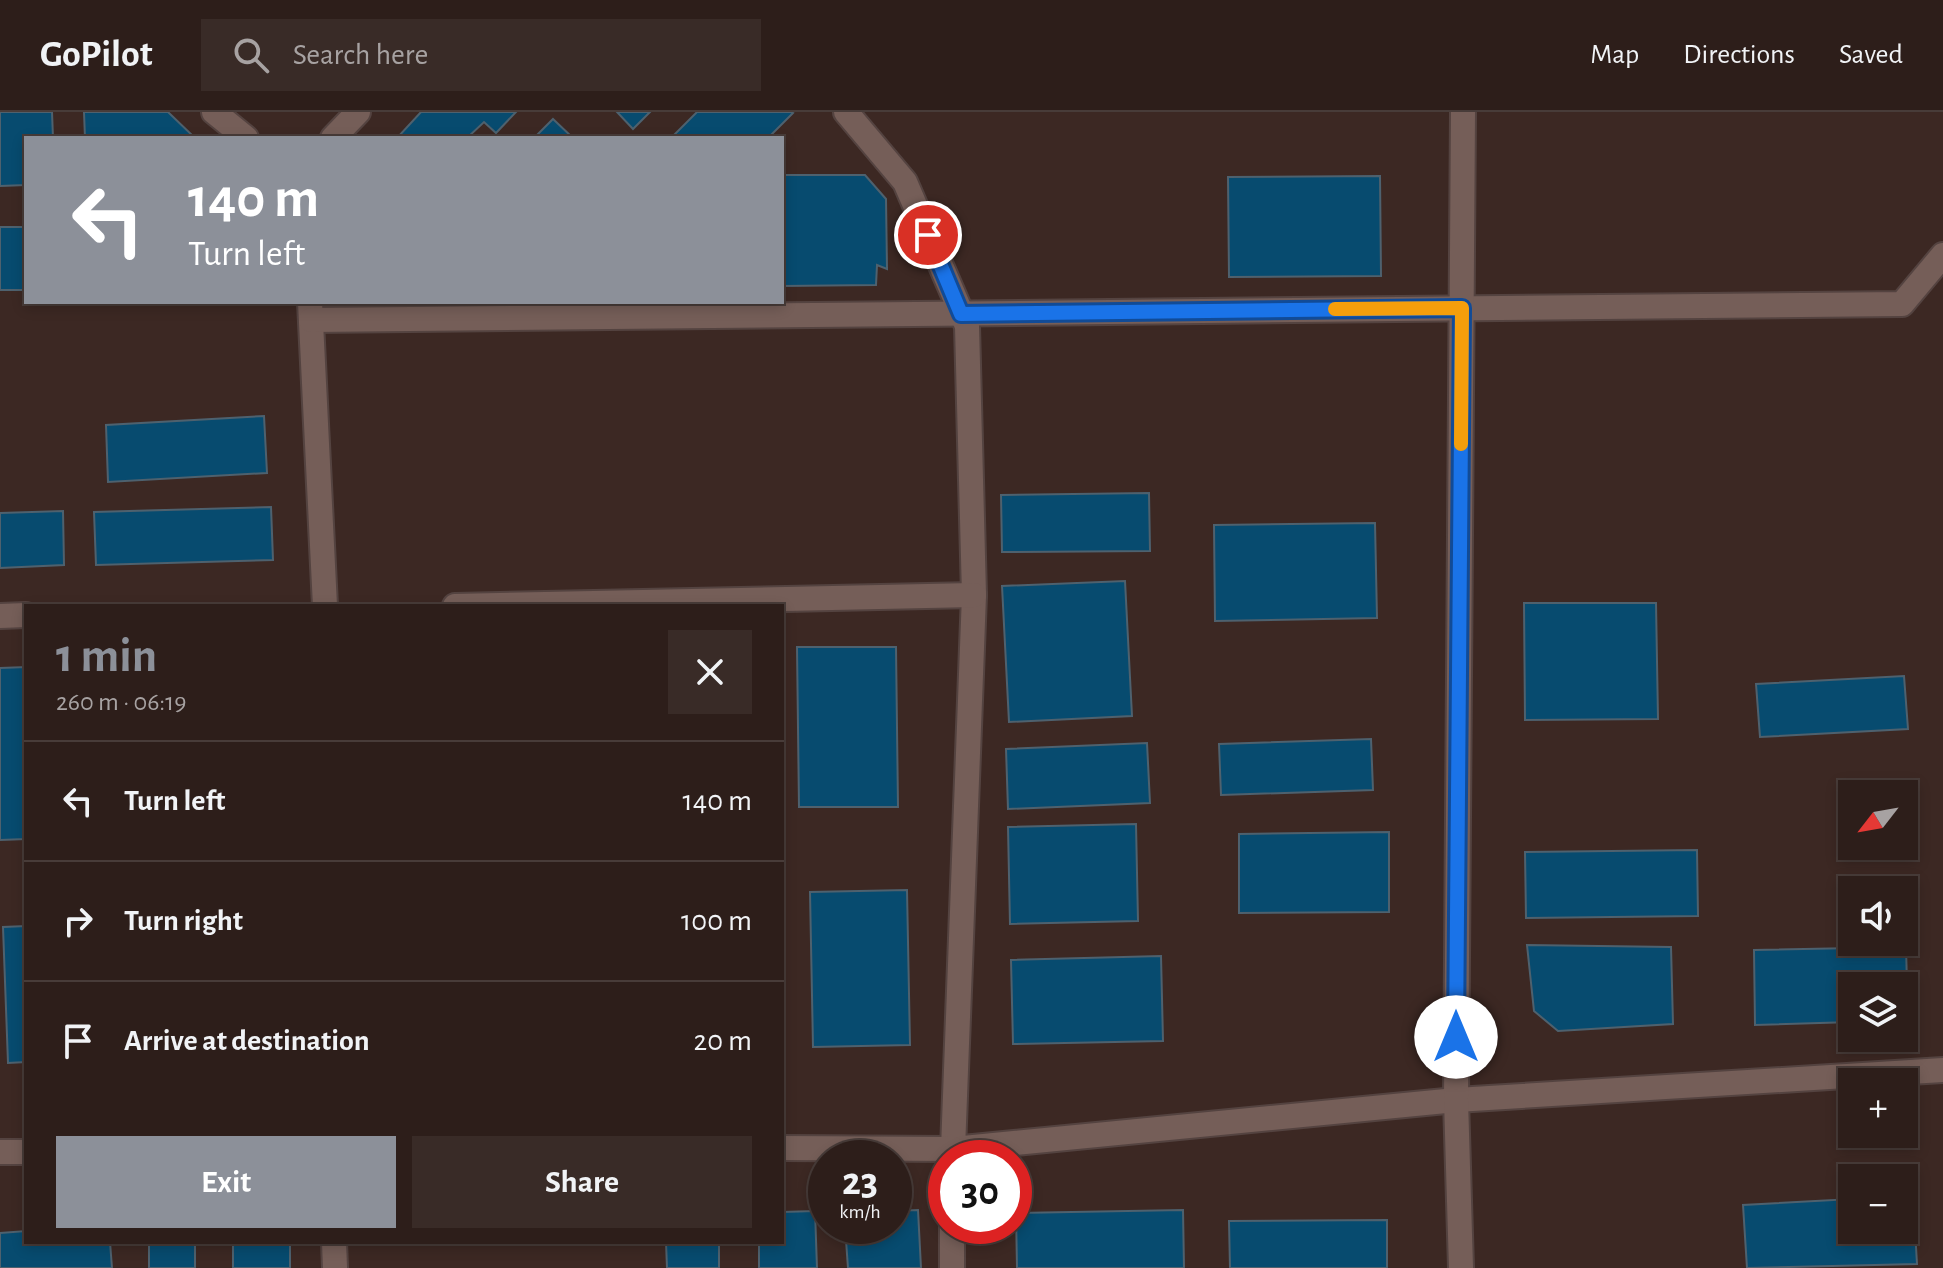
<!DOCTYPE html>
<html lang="en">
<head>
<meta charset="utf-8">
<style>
	:root { --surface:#2d1e1a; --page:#392b27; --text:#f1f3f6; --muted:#a7a2a2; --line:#483c39; --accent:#8c9099 }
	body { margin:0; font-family:"Alegreya Sans",sans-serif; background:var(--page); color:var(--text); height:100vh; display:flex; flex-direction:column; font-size:30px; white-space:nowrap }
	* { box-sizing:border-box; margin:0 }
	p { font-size:26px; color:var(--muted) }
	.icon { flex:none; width:44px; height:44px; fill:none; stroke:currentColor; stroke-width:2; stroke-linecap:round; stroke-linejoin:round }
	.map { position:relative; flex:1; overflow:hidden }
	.side { position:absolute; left:24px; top:492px; width:760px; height:640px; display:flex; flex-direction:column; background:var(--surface); border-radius:0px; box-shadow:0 4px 12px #0003,0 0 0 2px var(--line) }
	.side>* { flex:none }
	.banner { position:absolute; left:24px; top:24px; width:760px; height:168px; border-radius:0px; box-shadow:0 4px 12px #0003,0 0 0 2px var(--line); background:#8c9099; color:#fff; overflow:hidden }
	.needle { width:52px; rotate:239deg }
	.fabs { position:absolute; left:1838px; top:668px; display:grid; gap:16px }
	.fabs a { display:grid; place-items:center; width:80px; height:80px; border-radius:0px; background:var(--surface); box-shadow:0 4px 12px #0003,0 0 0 2px var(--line); font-size:40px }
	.speed { position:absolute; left:808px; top:1028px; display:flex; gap:16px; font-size:40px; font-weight:700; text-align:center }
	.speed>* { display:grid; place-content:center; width:104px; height:104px; border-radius:50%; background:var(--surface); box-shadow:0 4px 12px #0003,0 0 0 2px var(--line); line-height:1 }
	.speed small { font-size:20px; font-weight:400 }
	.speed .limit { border:12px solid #d22; background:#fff; color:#111 }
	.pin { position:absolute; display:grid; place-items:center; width:68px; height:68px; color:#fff; margin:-34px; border:4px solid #fff; border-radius:50%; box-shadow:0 2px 8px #0007 }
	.me { position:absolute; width:88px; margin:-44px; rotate:0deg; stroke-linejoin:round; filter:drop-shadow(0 0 6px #0008) }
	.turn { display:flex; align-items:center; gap:28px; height:168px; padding:0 32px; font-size:36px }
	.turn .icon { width:104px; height:104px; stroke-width:2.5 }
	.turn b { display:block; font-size:56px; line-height:68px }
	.round { display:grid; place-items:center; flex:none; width:84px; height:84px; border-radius:0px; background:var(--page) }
	.headline { display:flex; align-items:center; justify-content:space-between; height:136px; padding:0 32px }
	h1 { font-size:48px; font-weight:600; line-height:60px; color:var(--accent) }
	.cta { display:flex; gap:16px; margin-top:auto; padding:16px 32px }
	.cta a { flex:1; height:92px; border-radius:0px; background:var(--accent); color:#fff; font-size:32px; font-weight:600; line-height:92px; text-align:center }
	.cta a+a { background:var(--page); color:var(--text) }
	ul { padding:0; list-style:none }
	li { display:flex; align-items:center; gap:24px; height:120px; padding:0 32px; border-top:2px solid var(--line) }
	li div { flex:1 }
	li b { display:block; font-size:30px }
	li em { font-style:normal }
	header { display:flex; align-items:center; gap:48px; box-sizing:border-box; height:112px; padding:0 40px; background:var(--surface); border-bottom:2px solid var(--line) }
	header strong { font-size:38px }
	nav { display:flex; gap:44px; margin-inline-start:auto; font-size:28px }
	.search { width:560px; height:72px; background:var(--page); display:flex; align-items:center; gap:20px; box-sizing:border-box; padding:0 28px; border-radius:0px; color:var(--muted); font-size:30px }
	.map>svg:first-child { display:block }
	.building { fill:#074b6f; stroke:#4e616e; stroke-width:2 }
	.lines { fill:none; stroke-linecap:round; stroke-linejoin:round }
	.minor-casing { stroke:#544340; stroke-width:28 }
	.minor { stroke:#755e58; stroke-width:24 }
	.route-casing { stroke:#114b97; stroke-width:20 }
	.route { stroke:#1a73e8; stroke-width:14 }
	.slow { stroke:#f59e0b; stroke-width:14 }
</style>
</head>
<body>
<header>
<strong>GoPilot</strong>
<div class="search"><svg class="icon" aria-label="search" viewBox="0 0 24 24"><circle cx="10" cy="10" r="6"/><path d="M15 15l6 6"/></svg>Search here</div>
<nav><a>Map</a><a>Directions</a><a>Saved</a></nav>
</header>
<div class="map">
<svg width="1943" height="1156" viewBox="0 0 1943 1156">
	<rect width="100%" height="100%" fill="#3c2823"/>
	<!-- building -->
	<g class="building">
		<polygon points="0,0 52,0 53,26 26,26 26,73 0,74"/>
		<polygon points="84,0 168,0 195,26 85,26"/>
		<polygon points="421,0 516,0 496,21 484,10 467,26 397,26"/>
		<polygon points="617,0 650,0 633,17"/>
		<polygon points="697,0 791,0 793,1 768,26 671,26"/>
		<polygon points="553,7 573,26 534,26"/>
		<polygon points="782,63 865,63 886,87 887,157 877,153 876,173 782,174"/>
		<polygon points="1380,64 1381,164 1229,165 1228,65"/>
		<rect x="0" y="115" width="26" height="63"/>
		<polygon points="264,304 267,361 108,370 106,313"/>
		<polygon points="1149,381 1150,439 1002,440 1001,383"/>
		<polygon points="271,395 273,448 96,453 94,400"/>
		<polygon points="63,399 64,453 0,456 0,401"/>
		<polygon points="1375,411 1377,506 1215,509 1214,413"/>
		<polygon points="1125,469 1132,604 1009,610 1002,474"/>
		<polygon points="1524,491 1656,491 1658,607 1525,608"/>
		<polygon points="797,535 896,535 898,695 799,695"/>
		<polygon points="26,555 26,727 0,728 0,556"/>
		<polygon points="1904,564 1908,617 1760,625 1756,572"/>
		<polygon points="1371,627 1373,678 1221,683 1219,632"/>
		<polygon points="1147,631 1150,691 1008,697 1006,637"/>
		<polygon points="1136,712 1138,809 1010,812 1008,715"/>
		<polygon points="1389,720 1389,800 1239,801 1239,722"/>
		<polygon points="1697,738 1698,804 1526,806 1525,740"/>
		<polygon points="907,778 910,933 813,935 810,780"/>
		<polygon points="26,814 26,950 8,951 3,815"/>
		<polygon points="1527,833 1671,835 1673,912 1558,919 1534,899"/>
		<polygon points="1906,835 1908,909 1904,909 1904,874 1852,874 1852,910 1755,913 1754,838"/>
		<polygon points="1161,844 1163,929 1013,932 1011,848"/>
		<polygon points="1913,1084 1917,1152 1747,1156 1743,1093 1852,1087 1852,1118 1904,1118 1904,1085"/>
		<polygon points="918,1098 921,1156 848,1156 845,1114 894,1114 894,1099"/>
		<polygon points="1183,1098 1184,1156 1017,1156 1016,1101"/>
		<polygon points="815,1099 817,1156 759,1156 759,1130 782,1130 782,1100"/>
		<polygon points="1387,1108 1387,1156 1230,1156 1229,1109"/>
		<polygon points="26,1119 26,1130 110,1130 112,1156 0,1156 0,1121"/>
		<rect x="149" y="1130" width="46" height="26"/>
		<rect x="233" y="1130" width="57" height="26"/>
		<polygon points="666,1130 719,1130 719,1156 667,1156"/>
	</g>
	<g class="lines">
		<defs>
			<g id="minor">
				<polyline points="214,0 246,26"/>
				<polyline points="846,0 905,70 967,214 974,483 953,1037 1456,988 1943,958"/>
				<polyline points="333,26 358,0"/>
				<polyline points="310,190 325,494"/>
				<polyline points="311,208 1902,192 1943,143"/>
				<polyline points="455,494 974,483"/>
				<polyline points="0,504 26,503"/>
				<polyline points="782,1036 953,1037 953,1046"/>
				<polyline points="0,1040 26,1040"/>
				<polyline points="334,1130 335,1156"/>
				<polyline points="952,1156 952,1114"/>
				<polyline points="1461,1156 1456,988 1463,0"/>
			</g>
		</defs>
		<!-- minor casing -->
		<use href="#minor" class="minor-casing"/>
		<!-- minor -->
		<use href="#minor" class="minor"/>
	</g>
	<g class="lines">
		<defs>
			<polyline id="route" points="928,123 961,202 1462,196 1456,925"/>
		</defs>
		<!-- route casing -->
		<use href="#route" class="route-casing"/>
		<!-- route -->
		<use href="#route" class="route"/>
		<!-- slow -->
		<polyline class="slow" points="1335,197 1462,196 1461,332"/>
	</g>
</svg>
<div class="fabs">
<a><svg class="needle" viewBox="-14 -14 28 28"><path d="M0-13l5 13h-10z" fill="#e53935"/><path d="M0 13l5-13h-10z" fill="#a7a2a2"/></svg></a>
<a><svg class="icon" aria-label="sound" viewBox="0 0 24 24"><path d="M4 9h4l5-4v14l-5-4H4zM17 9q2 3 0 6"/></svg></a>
<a><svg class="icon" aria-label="layers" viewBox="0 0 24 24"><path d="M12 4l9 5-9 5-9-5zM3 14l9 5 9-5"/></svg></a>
<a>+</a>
<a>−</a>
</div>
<div class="speed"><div>23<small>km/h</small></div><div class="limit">30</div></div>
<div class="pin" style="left:928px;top:123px;background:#d93025"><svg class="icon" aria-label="arrive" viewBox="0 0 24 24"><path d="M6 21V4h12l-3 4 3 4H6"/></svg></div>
<svg class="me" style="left:1456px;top:925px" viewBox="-20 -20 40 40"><circle r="19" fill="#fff"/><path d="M0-13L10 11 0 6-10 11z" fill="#1a73e8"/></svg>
<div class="banner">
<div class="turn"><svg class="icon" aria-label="left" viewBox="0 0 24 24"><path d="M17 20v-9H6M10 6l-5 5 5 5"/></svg><div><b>140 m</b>Turn left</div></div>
</div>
<section class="side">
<div class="headline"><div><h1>1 min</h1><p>260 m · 06:19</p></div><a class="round"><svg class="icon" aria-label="close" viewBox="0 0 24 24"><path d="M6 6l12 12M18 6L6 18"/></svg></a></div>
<ul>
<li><svg class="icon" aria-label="left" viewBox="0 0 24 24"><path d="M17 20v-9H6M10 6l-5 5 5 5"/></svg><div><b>Turn left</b></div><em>140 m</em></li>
<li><svg class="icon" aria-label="right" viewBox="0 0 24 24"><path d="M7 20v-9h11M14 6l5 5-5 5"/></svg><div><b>Turn right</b></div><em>100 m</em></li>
<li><svg class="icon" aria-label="arrive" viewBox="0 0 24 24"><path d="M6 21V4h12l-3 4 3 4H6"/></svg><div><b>Arrive at destination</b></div><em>20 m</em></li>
</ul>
<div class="cta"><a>Exit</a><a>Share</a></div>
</section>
</div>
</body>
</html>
